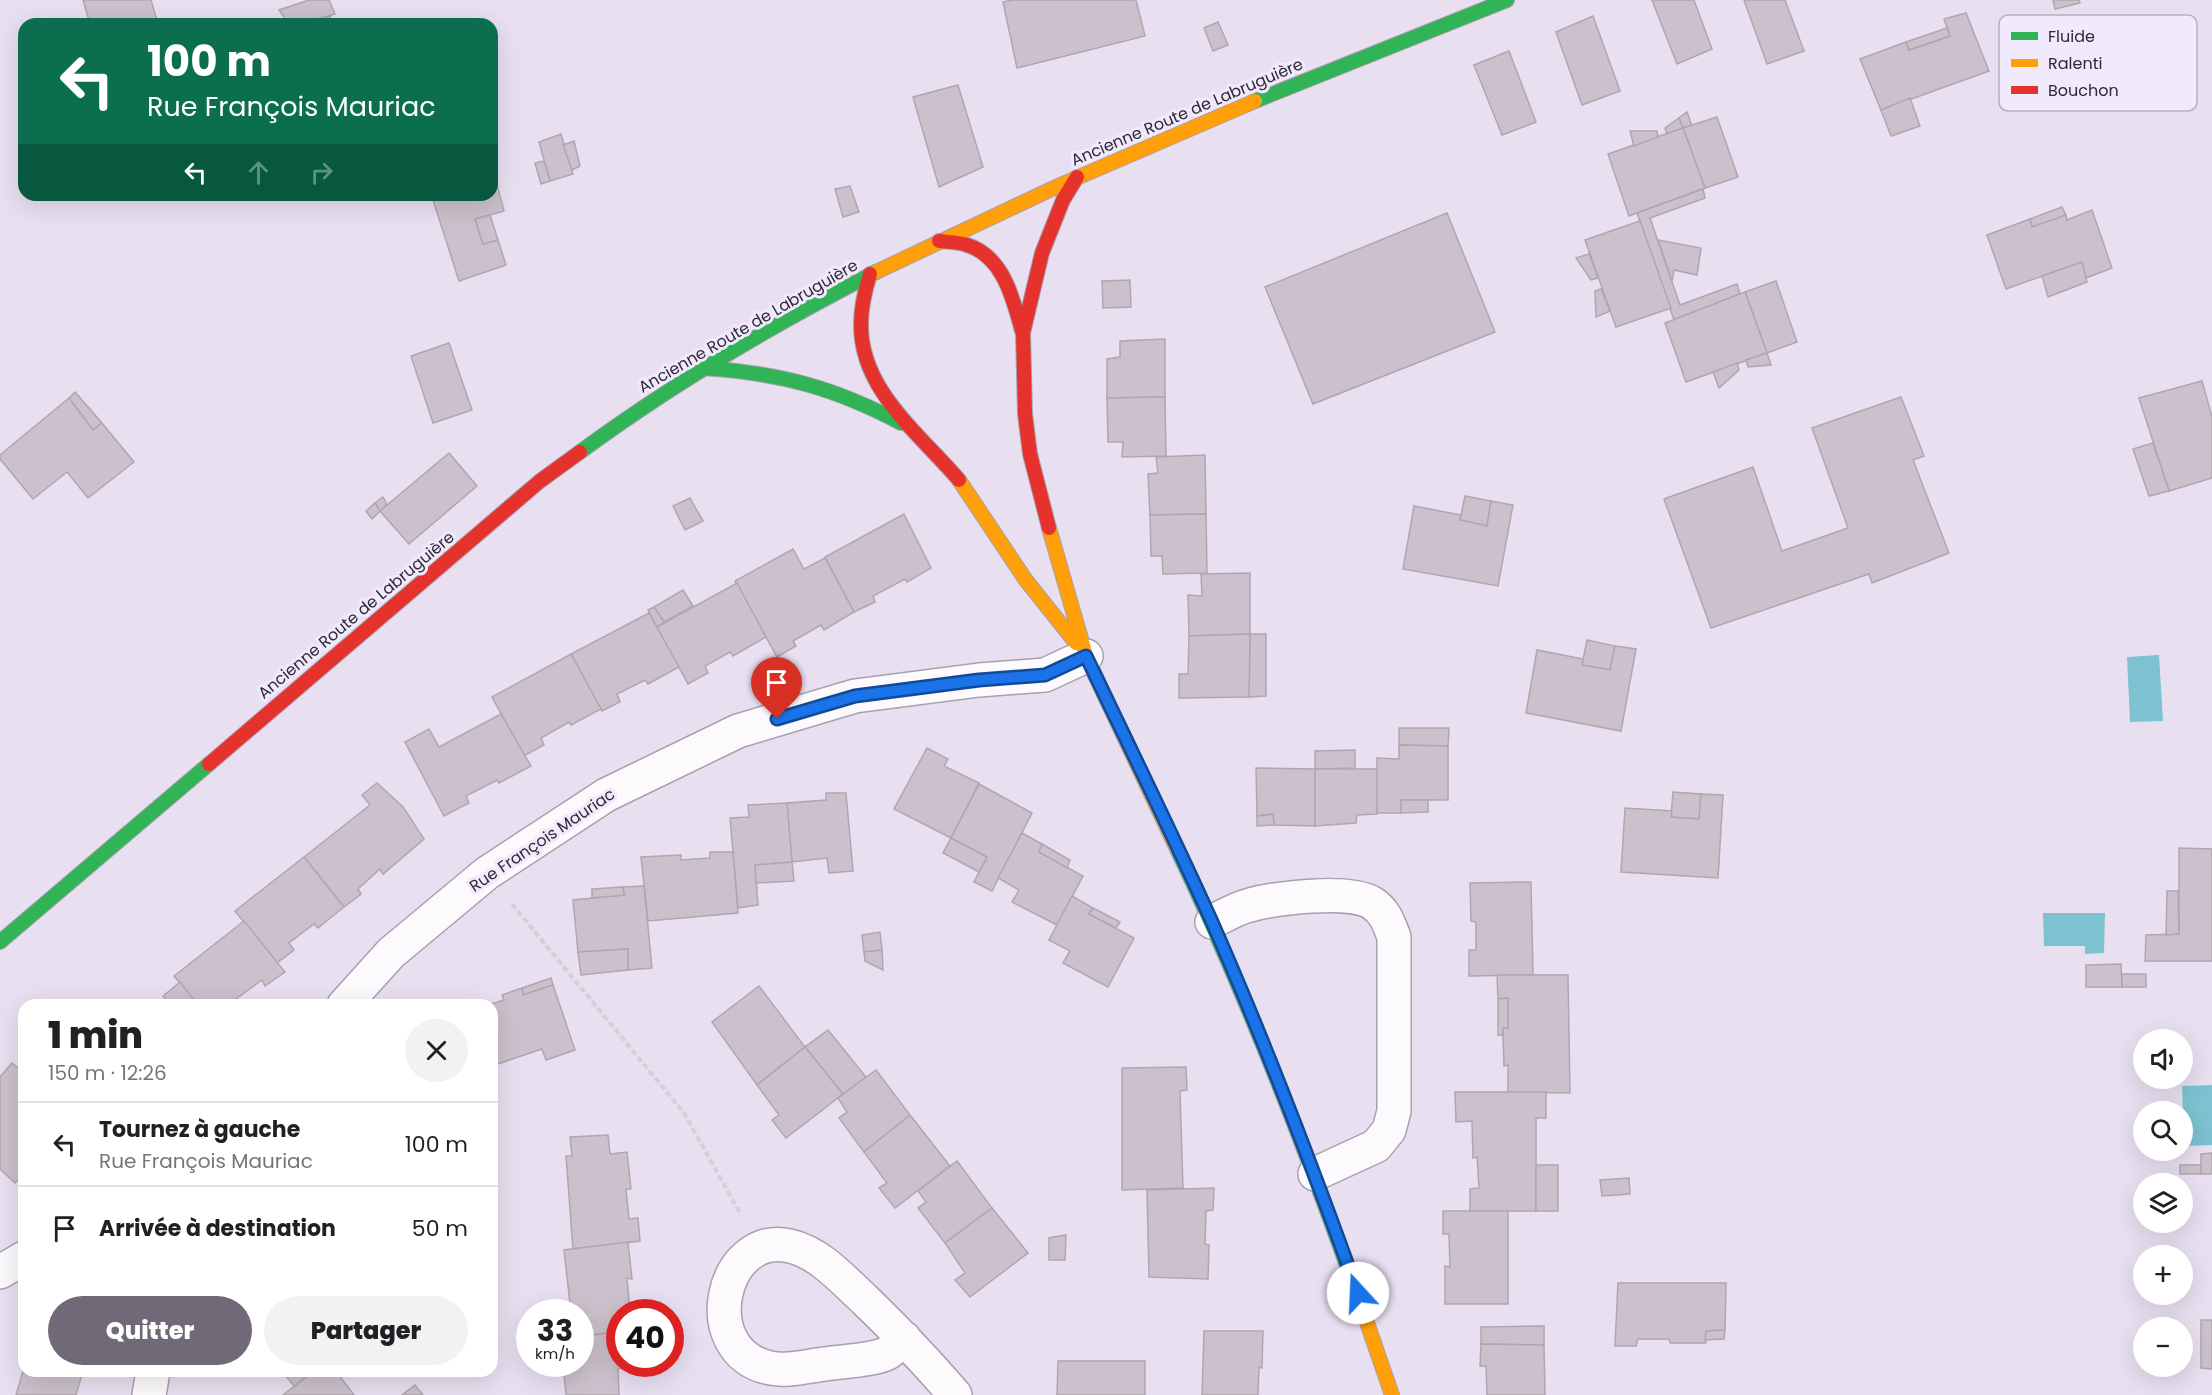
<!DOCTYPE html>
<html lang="fr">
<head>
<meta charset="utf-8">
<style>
	:root { --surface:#fff; --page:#f2f2f2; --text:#202124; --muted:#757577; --line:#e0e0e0; --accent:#706977 }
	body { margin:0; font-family:Poppins,sans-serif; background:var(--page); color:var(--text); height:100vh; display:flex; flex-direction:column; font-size:22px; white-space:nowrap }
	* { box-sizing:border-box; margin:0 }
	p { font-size:20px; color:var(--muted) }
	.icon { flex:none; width:33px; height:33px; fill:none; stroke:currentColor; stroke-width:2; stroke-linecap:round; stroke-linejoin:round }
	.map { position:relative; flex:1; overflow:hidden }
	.side { position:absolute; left:18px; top:999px; width:480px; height:378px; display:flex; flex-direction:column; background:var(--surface); border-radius:18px; box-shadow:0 6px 24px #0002 }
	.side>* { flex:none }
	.top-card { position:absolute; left:18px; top:18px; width:480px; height:183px; border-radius:18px; box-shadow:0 6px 24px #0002; background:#0b6e4f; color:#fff; overflow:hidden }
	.controls { position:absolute; left:2133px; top:1029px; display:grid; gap:12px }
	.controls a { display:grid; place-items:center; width:60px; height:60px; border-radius:50%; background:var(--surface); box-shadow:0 6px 24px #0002; font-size:30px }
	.speed { position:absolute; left:516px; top:1299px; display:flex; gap:12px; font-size:30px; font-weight:700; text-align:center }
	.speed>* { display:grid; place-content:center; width:78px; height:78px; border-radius:50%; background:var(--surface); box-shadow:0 6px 24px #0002; line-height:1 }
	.speed small { font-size:15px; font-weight:400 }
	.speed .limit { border:9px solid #d22; background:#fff; color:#111 }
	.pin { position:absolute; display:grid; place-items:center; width:51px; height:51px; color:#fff; margin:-62px -26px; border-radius:50% 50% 50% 0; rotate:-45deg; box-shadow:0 0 6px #0007 }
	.pin .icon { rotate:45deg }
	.me { position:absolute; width:66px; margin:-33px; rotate:340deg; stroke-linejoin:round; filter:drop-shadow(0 0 4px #0008) }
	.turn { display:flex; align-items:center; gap:21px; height:126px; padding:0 30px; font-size:27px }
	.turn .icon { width:78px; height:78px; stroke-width:2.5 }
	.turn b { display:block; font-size:42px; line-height:51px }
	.lanes { display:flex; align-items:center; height:57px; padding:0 30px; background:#0003; justify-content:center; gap:30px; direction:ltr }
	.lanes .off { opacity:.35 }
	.round { display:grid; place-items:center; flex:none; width:63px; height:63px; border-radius:32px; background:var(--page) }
	.head { display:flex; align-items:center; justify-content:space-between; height:102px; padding:0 30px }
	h1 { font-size:36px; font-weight:800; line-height:45px }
	.cta { display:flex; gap:12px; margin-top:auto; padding:12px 30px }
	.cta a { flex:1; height:69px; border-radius:36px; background:var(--accent); color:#fff; font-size:24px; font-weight:800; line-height:69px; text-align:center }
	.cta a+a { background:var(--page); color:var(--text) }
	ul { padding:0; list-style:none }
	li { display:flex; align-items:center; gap:18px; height:84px; padding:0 30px; border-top:2px solid var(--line) }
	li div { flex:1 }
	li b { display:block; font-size:22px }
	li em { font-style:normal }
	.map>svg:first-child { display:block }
	.water { fill:#7cc2d0 }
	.building { fill:#cbc0cb; stroke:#b0a6b0; stroke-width:1.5 }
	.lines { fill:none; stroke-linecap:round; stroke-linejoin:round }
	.street-casing { stroke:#a7a0ad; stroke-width:36 }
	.fast-casing { stroke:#a7a0ad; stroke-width:16 }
	.slow-casing { stroke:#a7a0ad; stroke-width:16 }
	.jam-casing { stroke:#a7a0ad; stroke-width:16 }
	.path { stroke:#d3d1d6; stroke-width:4; stroke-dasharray:6 3; stroke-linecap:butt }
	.street { stroke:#fcfafd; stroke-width:33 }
	.fast { stroke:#30b455; stroke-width:14 }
	.slow { stroke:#ff9f0a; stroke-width:14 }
	.jam { stroke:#e5322d; stroke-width:14 }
	.route-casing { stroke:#114b97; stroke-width:15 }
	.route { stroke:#1a73e8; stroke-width:10 }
	.labels { text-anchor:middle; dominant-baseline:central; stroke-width:6; stroke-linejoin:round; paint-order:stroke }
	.street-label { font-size:16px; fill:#2f2a36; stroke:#f1e9fc }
	.key { fill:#f1e9fc; stroke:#b7b0c1; stroke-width:1.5 }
	.key-label { font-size:16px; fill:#2f2a36 }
</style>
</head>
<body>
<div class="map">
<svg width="2212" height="1395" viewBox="0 0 2212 1395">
	<rect width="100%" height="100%" fill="#e8dff1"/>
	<!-- water -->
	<g class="water">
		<polygon points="2159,655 2163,721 2130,722 2127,657"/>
		<polygon points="2043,913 2105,913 2104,953 2085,954 2085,946 2044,946"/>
		<polygon points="2212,1085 2212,1145 2184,1146 2182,1086"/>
	</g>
	<!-- building -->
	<g class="building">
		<polygon points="83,0 151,0 158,24 90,24"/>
		<polygon points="309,0 329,0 335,14 301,24 289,24 279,10"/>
		<polygon points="1012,0 1136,0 1145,36 1017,68 1003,2"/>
		<polygon points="1652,0 1694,0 1712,49 1677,64"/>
		<polygon points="1744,0 1785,0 1804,51 1767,64"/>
		<polygon points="2053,0 2079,0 2080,3 2055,9"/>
		<polygon points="1966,13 1989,71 1881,110 1860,59 1906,42 1909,50 1950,36 1944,19"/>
		<polygon points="330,16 332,24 301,24"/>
		<polygon points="1593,16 1620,91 1582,105 1556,32"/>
		<polygon points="1218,22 1228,45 1213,51 1204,28"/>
		<polygon points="1947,28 1950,36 1909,50 1906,42"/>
		<polygon points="1509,51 1536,122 1502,135 1474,65"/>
		<polygon points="958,85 983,167 939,187 913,97"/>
		<polygon points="1910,98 1920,126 1891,136 1881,110"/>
		<polygon points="1687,112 1692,126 1683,128 1679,118"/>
		<polygon points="1717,117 1738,177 1705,188 1683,128"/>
		<polygon points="1679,118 1683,128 1667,134 1665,128"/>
		<polygon points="1683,128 1705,188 1629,216 1608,154"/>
		<polygon points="1630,131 1657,131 1658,137 1634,146"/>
		<polygon points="561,134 573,174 550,181 539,142"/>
		<polygon points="574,141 580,166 572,170 563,145"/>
		<polygon points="544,161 550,181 541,184 535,163"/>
		<polygon points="496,181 504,211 475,219 483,244 498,240 506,265 459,281 433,200 449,195 492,195 492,182"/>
		<polygon points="850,186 859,212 843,217 835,189"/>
		<polygon points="1703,189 1705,198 1650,218 1680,305 1737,284 1740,294 1674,320 1637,213"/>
		<polygon points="2062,207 2066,215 2032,227 2030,219"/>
		<polygon points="2092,210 2112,268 2086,278 2082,262 2006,289 1987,235 2030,219 2032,227 2066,215 2067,220"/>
		<polygon points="1447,213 1495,332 1313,404 1265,287"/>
		<polygon points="490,215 498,240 483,244 475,219"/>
		<polygon points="1640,221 1671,308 1616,327 1585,240"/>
		<polygon points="1658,240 1701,248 1697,275 1674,270 1672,281"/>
		<polygon points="1589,254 1598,278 1591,280 1576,258"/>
		<polygon points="2082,262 2087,282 2048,297 2042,276"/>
		<polygon points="1130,280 1131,307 1103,308 1102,281"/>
		<polygon points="1776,281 1797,342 1767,353 1745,292"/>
		<polygon points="1601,289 1610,311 1596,317 1595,291"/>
		<polygon points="1745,292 1767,353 1686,382 1665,323"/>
		<polygon points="1165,339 1165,397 1107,398 1107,359 1120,357 1120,341"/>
		<polygon points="449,343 472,410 433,423 411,356"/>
		<polygon points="1767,353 1771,365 1748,367 1746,360"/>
		<polygon points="1737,363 1739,370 1719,388 1713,372"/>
		<polygon points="2202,381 2212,417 2212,478 2169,491 2139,398"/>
		<polygon points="75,392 102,423 93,430 69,398"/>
		<polygon points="1165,397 1166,456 1122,457 1123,442 1108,442 1107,398"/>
		<polygon points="1901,397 1924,456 1913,460 1949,553 1872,583 1869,574 1711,628 1664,499 1753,467 1782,551 1848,528 1812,428"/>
		<polygon points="69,398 93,430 102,423 134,462 88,498 67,472 33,499 0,459 0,455"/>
		<polygon points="2153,443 2169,491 2149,496 2133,449"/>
		<polygon points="449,453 477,486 409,544 380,511"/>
		<polygon points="1205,455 1206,514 1150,515 1148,474 1158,473 1156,457"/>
		<polygon points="1465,496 1491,501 1487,526 1460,520"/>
		<polygon points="383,497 387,504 380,511 375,503"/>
		<polygon points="690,498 703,521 685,530 673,506"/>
		<polygon points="1491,501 1513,505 1498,586 1403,569 1414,506 1461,515 1460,520 1487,526"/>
		<polygon points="375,503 380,511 372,519 366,511"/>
		<polygon points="904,514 931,568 907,582 905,579 873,596 875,602 854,612 825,557"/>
		<polygon points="1206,514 1207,573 1163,574 1162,556 1151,556 1150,515"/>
		<polygon points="793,549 804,569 825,558 854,612 824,630 821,625 793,641 796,646 777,657 735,581"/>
		<polygon points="1250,573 1250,634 1189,636 1188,595 1202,596 1201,574"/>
		<polygon points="737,583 766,637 733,656 730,652 705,666 708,673 688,684 657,627"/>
		<polygon points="683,590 693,606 664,622 654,607"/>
		<polygon points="654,607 664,622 657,627 648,610"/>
		<polygon points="649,613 679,667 648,684 645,680 617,694 620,702 602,711 571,654"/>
		<polygon points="1250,634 1266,634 1266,696 1249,697"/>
		<polygon points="1250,634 1249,697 1179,698 1179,674 1188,674 1189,636"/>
		<polygon points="1587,640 1615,646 1610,670 1582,665"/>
		<polygon points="1615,646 1636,649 1621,731 1526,713 1537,650 1583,659 1582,665 1610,670"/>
		<polygon points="571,654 601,709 571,725 569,722 541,738 544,745 524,756 492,697"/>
		<polygon points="501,714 531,766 499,783 497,780 466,796 469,803 444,816 405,742 429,729 439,747"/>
		<polygon points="1399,728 1449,728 1448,746 1399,745"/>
		<polygon points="1399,745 1448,746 1448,800 1401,800 1401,813 1377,813 1377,758 1399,759"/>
		<polygon points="927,748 948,759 944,766 979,783 951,838 894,809"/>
		<polygon points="1355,750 1355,768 1315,769 1315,751"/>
		<polygon points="1256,768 1315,769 1315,826 1274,825 1273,814 1257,816"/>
		<polygon points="1315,769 1377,769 1377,814 1357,815 1356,823 1315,826"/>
		<polygon points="377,783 403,807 424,839 383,874 380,869 358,889 361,894 344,907 304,857 370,805 362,795"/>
		<polygon points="979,784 1032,813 992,891 974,882 987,857 951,838"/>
		<polygon points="1673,792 1701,794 1699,819 1671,817"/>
		<polygon points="826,793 846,793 853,871 829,873 827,858 792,862 787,803 826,800"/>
		<polygon points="1701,794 1723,795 1718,878 1621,872 1625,808 1672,811 1671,817 1699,819"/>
		<polygon points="1401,800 1428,800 1428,812 1401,813"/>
		<polygon points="787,803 792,862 755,865 758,905 738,908 730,818 749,817 748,805"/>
		<polygon points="1273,814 1274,825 1257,826 1257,816"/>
		<polygon points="1022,833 1042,844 1039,852 1083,876 1057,925 1012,902 1019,890 998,878"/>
		<polygon points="951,838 987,857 979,872 943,853"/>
		<polygon points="1042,844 1070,860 1067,868 1039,852"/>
		<polygon points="2179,848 2212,849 2212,961 2145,961 2146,935 2179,934"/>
		<polygon points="710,852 733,852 738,913 648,921 641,857 681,855 681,860 710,858"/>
		<polygon points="304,857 344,907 318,928 314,924 289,943 294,950 277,963 235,911"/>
		<polygon points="792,862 794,881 756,883 755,865"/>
		<polygon points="1531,882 1533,975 1469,976 1469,950 1476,950 1476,922 1471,921 1470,883"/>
		<polygon points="644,886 652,968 628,970 628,949 578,952 573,900 624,895 623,887"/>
		<polygon points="623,887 624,895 592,898 592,889"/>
		<polygon points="2167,891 2178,891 2179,934 2166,935"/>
		<polygon points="1072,896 1093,908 1089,914 1134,938 1108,987 1063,963 1070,951 1049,940"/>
		<polygon points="1093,908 1120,922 1116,928 1089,914"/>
		<polygon points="244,921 285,972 265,986 262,980 236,999 238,1002 235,1005 198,1005 174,976"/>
		<polygon points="880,932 882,950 864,952 862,935"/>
		<polygon points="628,949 628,970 581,975 578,952"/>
		<polygon points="882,950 883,970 865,961 864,952"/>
		<polygon points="2121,964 2122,987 2086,987 2086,965"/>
		<rect x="2122" y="974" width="24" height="13"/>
		<polygon points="1497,975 1568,975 1570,1093 1508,1092 1508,1065 1504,1066 1503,1035 1503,1028 1508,1028 1508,998 1498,999"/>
		<polygon points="551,978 553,985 523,995 522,988"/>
		<polygon points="180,982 198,1005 170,1005 163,996"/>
		<polygon points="553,985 575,1050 546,1060 542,1049 492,1066 492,1005 488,1005 504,1000 502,995 522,988 523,995"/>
		<polygon points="759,986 805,1047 757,1085 712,1022"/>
		<polygon points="1508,998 1508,1028 1503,1028 1503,1035 1498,1035 1498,999"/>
		<polygon points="828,1030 866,1077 843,1094 805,1047"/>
		<polygon points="805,1047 843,1094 786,1138 772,1120 779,1115 757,1085"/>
		<polygon points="12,1063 24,1073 24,1173 15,1183 0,1169 0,1077"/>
		<polygon points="1186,1067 1187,1090 1180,1091 1183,1188 1122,1190 1122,1068"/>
		<polygon points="876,1070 910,1115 864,1152 839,1118 847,1112 838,1098"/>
		<polygon points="1455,1092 1546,1092 1546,1118 1536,1118 1536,1211 1470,1211 1470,1189 1479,1188 1477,1157 1473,1158 1472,1121 1456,1122"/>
		<polygon points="910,1115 950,1166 895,1208 879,1188 887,1183 864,1152"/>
		<polygon points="608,1135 610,1154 627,1152 631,1189 626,1189 629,1219 638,1218 640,1241 573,1249 566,1156 572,1156 570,1137"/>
		<polygon points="2212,1153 2212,1174 2201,1174 2201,1154"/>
		<polygon points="957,1161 992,1208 945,1243 918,1208 926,1202 918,1191"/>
		<rect x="1536" y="1165" width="22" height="46"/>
		<rect x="2180" y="1165" width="21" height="9"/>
		<polygon points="1629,1178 1630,1194 1602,1196 1600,1180"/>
		<polygon points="1214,1188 1213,1210 1206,1211 1205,1244 1209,1245 1208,1279 1149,1277 1147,1190"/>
		<polygon points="992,1208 1028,1253 970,1297 955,1280 965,1273 945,1243"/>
		<polygon points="1443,1211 1508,1211 1508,1304 1445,1304 1445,1266 1450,1267 1449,1234 1443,1234"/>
		<polygon points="1066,1235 1065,1260 1049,1260 1049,1238"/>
		<polygon points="628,1242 632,1279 627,1278 630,1311 638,1309 638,1312 620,1312 620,1332 580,1336 580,1312 571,1312 564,1250"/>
		<polygon points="1618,1283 1726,1283 1725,1330 1706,1331 1706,1343 1670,1343 1669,1339 1638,1339 1636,1346 1615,1346"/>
		<polygon points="2201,1320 2212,1320 2212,1369 2201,1368"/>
		<polygon points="1544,1326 1544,1345 1481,1344 1481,1327"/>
		<polygon points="1725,1330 1724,1339 1705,1340 1706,1331"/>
		<polygon points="1204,1331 1263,1331 1262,1368 1259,1367 1258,1395 1202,1395"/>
		<polygon points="620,1332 620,1364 624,1364 624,1368 618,1369 619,1395 566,1395 563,1364 580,1364 580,1336"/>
		<polygon points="1481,1344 1544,1345 1545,1395 1487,1395 1486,1366 1480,1366"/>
		<polygon points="1058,1361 1145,1361 1145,1395 1057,1395"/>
		<polygon points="24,1368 24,1371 83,1371 76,1395 16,1395"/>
		<polygon points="282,1371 314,1371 294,1386"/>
		<polygon points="314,1371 336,1371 354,1395 283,1395"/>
		<polygon points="415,1385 423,1395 402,1395"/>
	</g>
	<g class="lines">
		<defs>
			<g id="street">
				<path d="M 1212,922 C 1224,916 1237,908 1250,905 C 1276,898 1349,889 1372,903 C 1385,911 1389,924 1394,937 L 1394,1111 L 1389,1130 L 1376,1146 L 1315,1174"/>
				<polyline points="344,1005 391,953 487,873 606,795 738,731 855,696 979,680 1045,675 1086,656"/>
				<polyline points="0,1272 24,1258"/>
				<path d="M 904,1338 C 898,1343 891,1353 883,1355 C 866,1361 843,1361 825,1364 C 807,1366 788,1372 770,1368 C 694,1352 721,1230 790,1246 C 820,1253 842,1279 864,1299 C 896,1330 926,1361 955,1395"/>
				<polyline points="149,1395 153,1371"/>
			</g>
			<g id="fast">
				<polyline points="1255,101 1507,0"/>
				<path d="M 703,368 C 779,373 833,387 901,423"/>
				<path d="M 580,452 C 674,383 772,325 876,272"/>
				<path d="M 1177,849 C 1249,1000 1308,1154 1363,1311"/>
				<polyline points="0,942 209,764"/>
			</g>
			<g id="slow">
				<polyline points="876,272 1058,186 1255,101"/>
				<polyline points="959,480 1025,579 1076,643"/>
				<polyline points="1049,528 1086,656 1177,849"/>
				<polyline points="1363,1311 1392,1395"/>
			</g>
			<g id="jam">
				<path d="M 939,241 C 948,242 958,242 967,245 C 1003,256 1013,298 1022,331"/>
				<path d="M 870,274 C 865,290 861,306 861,324 C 860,390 920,434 959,480"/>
				<polyline points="1049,528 1030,454 1025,414 1023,333 1042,253 1063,200 1077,177"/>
				<polyline points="209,764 540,481 580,452"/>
			</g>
		</defs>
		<!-- street casing -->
		<use href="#street" class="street-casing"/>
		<!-- fast casing -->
		<use href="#fast" class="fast-casing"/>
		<!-- slow casing -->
		<use href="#slow" class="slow-casing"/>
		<!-- jam casing -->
		<use href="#jam" class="jam-casing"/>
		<!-- path -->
		<polyline class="path" points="512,904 684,1113 740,1213"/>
		<!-- street -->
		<use href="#street" class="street"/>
		<!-- fast -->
		<use href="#fast" class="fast"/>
		<!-- slow -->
		<use href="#slow" class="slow"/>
		<!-- jam -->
		<use href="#jam" class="jam"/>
	</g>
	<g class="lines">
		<defs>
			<path id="route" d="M 777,719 L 855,696 L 979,680 L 1045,675 L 1086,656 C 1128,744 1172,833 1212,922 C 1266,1044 1313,1168 1358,1293"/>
		</defs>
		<!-- route casing -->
		<use href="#route" class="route-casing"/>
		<!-- route -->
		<use href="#route" class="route"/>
	</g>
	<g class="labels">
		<!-- street labels -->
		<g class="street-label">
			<text transform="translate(1187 112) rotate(-23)">Ancienne Route de Labruguière</text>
			<text transform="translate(748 326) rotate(-30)">Ancienne Route de Labruguière</text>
			<text transform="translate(356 615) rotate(-40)">Ancienne Route de Labruguière</text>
			<text transform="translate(542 840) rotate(-34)">Rue François Mauriac</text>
		</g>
	</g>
	<!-- legend -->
	<rect x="1999" y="15" width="198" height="96" rx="9" class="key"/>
	<rect x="2011" y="32" width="27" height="8" fill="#30b455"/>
	<rect x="2011" y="59" width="27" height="8" fill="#ff9f0a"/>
	<rect x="2011" y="86" width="27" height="8" fill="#e5322d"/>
	<g class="key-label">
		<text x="2048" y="42">Fluide</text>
		<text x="2048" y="69">Ralenti</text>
		<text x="2048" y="96">Bouchon</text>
	</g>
</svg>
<div class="controls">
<a><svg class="icon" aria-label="sound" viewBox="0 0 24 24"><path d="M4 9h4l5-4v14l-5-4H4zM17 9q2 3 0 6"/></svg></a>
<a><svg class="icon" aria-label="search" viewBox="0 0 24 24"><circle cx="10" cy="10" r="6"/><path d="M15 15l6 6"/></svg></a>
<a><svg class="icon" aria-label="layers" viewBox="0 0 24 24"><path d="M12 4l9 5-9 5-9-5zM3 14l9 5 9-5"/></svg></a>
<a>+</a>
<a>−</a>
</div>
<div class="speed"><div>33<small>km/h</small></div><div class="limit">40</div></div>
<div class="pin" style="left:777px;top:719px;background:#d93025"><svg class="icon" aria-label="arrive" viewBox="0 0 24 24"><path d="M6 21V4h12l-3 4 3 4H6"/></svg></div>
<svg class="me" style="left:1358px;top:1293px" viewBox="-20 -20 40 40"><circle r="19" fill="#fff"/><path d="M0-13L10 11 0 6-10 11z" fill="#1a73e8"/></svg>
<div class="top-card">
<div class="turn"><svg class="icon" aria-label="left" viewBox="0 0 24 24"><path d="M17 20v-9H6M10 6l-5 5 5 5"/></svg><div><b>100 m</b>Rue François Mauriac</div></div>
<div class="lanes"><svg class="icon" aria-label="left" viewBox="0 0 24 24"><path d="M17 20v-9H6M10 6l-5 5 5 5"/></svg><svg class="icon off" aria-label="ahead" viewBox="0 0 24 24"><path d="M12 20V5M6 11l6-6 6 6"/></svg><svg class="icon off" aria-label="right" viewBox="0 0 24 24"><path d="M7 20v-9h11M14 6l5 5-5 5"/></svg></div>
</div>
<section class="side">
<div class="head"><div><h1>1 min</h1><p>150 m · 12:26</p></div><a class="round"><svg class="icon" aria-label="close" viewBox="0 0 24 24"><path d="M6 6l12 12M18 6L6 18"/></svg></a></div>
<ul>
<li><svg class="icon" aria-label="left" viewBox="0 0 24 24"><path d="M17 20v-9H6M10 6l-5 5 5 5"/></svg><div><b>Tournez à gauche</b><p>Rue François Mauriac</p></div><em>100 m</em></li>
<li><svg class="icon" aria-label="arrive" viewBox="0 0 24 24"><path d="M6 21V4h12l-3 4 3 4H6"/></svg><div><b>Arrivée à destination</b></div><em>50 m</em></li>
</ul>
<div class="cta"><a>Quitter</a><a>Partager</a></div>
</section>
</div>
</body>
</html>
